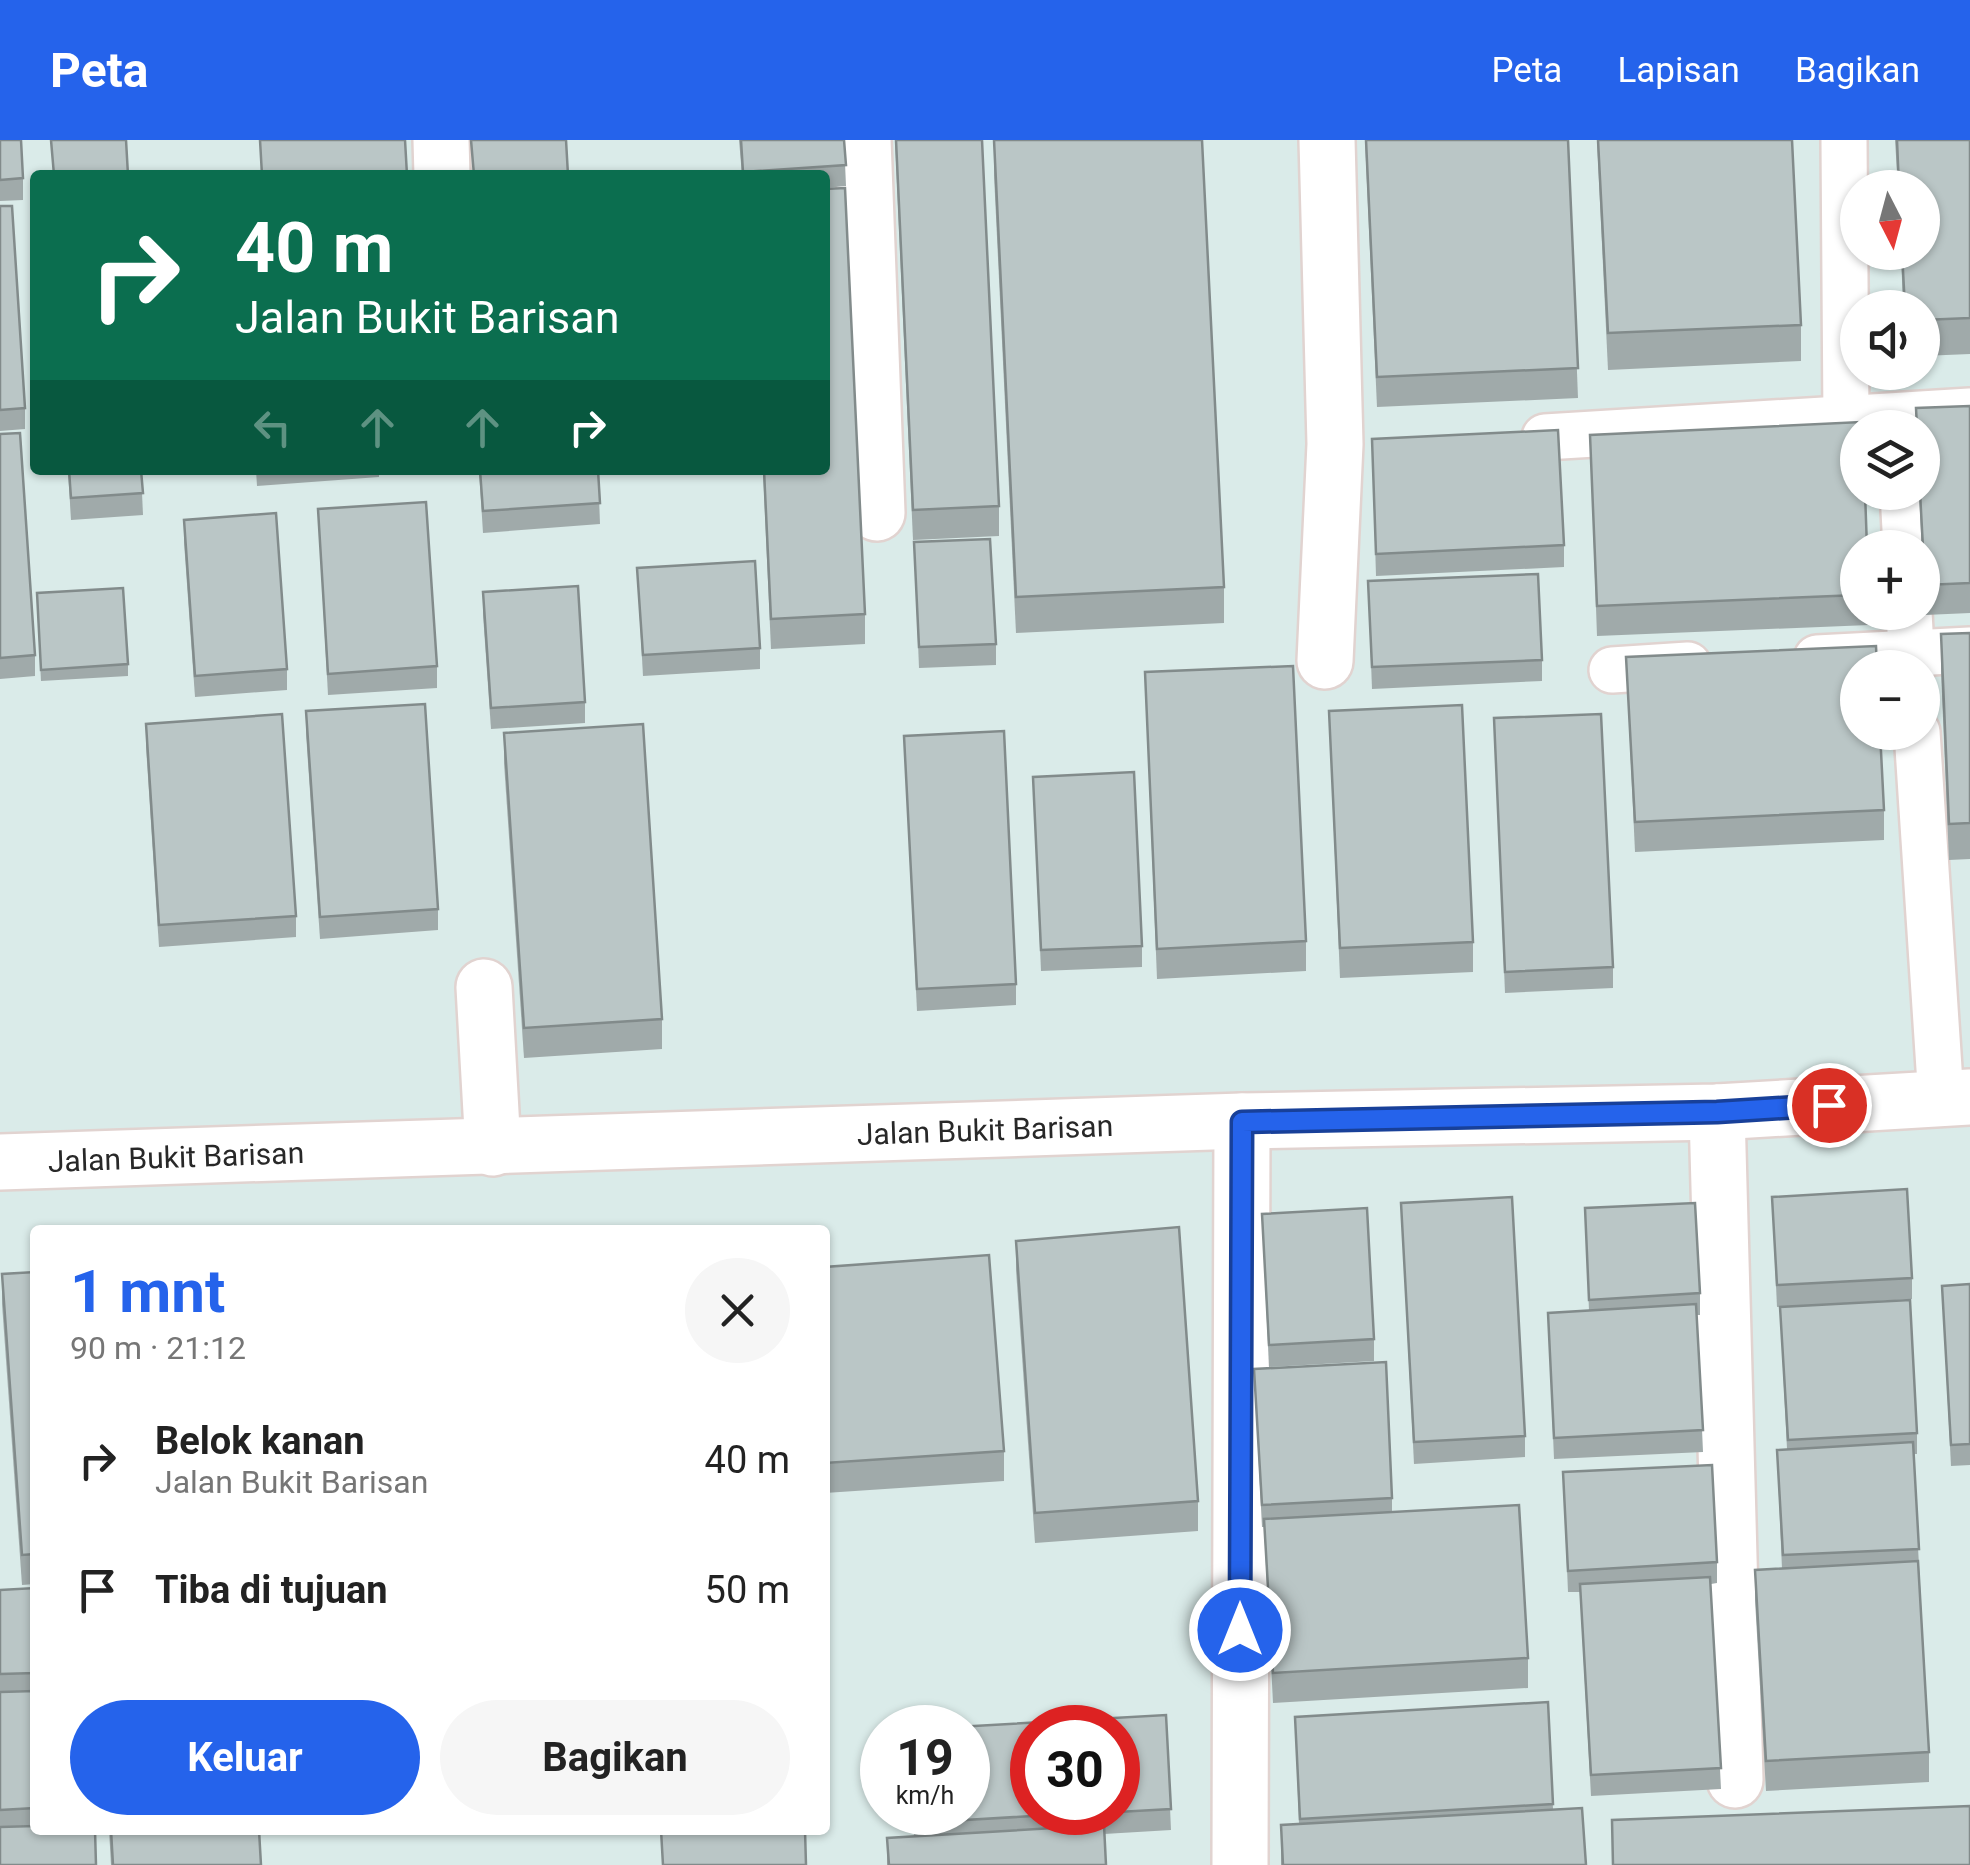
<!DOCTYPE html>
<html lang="id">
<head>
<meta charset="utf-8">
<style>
	:root { --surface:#fff; --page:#f6f6f6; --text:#222; --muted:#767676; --accent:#2563eb }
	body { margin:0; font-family:Roboto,sans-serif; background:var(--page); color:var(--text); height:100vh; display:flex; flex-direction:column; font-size:38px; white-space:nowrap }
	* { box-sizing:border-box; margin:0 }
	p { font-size:32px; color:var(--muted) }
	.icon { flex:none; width:55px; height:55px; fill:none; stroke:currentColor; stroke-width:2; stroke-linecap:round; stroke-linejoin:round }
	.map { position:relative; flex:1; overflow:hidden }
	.drawer { position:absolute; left:30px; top:1085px; width:800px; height:610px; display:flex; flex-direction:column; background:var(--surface); border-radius:10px; box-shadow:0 2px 8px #0004 }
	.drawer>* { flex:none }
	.top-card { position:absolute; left:30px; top:30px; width:800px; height:305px; border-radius:10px; box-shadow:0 2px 8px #0004; background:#0b6e4f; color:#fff; overflow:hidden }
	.needle { width:65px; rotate:174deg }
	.controls { position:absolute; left:1840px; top:30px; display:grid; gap:20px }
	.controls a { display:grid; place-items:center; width:100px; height:100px; border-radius:50%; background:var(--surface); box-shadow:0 2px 8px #0004; font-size:50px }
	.speed { position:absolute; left:860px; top:1565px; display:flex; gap:20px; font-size:50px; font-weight:700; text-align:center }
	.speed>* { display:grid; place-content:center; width:130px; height:130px; border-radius:50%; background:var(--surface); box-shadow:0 2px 8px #0004; line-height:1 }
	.speed small { font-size:25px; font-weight:400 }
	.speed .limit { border:15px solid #d22; background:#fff; color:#111 }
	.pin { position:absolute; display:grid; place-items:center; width:85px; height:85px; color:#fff; margin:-42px; border:5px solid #fff; border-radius:50%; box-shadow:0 2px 10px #0007 }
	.me { position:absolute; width:110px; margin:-55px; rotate:0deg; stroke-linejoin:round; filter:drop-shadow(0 0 8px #0008) }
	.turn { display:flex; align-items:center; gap:35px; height:210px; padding:0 40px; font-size:45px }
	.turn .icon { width:130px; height:130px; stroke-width:2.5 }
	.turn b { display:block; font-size:70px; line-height:85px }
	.lanes { display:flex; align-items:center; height:95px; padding:0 40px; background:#0003; justify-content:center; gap:50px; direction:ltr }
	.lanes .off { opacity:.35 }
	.round { display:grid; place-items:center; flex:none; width:105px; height:105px; border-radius:52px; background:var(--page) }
	.headline { display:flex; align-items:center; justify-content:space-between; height:170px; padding:0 40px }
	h1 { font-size:60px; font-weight:700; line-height:75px; color:var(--accent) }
	.primary-button { display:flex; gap:20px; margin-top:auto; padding:20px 40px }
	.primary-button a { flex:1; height:115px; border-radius:60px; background:var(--accent); color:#fff; font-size:40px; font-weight:700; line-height:115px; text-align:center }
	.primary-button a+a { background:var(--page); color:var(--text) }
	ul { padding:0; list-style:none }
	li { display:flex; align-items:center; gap:30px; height:130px; padding:0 40px }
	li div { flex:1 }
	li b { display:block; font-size:38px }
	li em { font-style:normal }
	header { display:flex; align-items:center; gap:60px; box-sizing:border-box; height:140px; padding:0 50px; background:var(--accent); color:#fff }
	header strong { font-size:48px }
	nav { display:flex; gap:55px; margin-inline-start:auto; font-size:35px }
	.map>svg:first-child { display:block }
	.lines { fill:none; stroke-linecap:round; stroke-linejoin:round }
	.service-casing { stroke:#e1d3d0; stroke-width:50 }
	.minor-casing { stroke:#e1d3d0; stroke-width:60 }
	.service { stroke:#fff; stroke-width:45 }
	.minor { stroke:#fff; stroke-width:55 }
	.wall { fill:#a0aaaa; fill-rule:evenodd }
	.building { fill:#bac6c6; stroke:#828b8b; stroke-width:2.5 }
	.route-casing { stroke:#184099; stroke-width:25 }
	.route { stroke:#2563eb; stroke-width:18 }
	.labels { text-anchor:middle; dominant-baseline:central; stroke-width:8; stroke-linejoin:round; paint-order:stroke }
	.street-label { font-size:30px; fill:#282828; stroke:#fff }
</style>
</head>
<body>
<header>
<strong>Peta</strong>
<nav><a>Peta</a><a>Lapisan</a><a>Bagikan</a></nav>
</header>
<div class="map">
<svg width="1970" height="1725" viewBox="0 0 1970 1725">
	<rect width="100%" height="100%" fill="#daebe9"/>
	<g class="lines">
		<defs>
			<g id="service">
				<polyline points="1844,0 1846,279"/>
				<polyline points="1545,297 1970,271"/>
				<polyline points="1903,352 1906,408"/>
				<polyline points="1909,472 1912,528"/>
				<polyline points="1817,518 1970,510"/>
				<polyline points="1612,530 1688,525"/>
				<polyline points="1917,592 1941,959"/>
			</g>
			<g id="minor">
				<polyline points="441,0 442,35"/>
				<polyline points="863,0 877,373"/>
				<polyline points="1325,521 1335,304 1327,0"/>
				<polyline points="484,847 493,1008"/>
				<polyline points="1717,972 1735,1640"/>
				<polyline points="0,1022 1242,981 1717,972 1970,957"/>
				<polyline points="1240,1725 1242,981"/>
			</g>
		</defs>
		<!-- service casing -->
		<use href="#service" class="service-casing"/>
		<!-- minor casing -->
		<use href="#minor" class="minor-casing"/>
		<!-- service -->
		<use href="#service" class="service"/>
		<!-- minor -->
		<use href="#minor" class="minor"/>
	</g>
	<!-- wall -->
	<g class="wall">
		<polygon points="0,0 23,38 23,60 0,61"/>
		<polygon points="739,0 844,0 846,46 825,48 825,35 742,35"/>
		<polygon points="895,0 982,0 999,366 999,396 913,400"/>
		<polygon points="994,0 1224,447 1224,483 1016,493 994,35"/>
		<polygon points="1365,0 1568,0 1578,258 1377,267"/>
		<polygon points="1597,0 1792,0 1801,185 1801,221 1608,230"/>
		<polygon points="1895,0 1970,0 1970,214 1922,216 1922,168 1903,168 1901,112 1922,112 1922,48 1898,48"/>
		<polygon points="0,66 25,268 25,289 0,291"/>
		<polygon points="1970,266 1970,473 1925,475 1919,352 1922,352 1922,288 1916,288 1916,268"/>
		<polygon points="0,294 35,515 35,536 0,539"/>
		<polygon points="1590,295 1858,408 1858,472 1869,472 1869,485 1597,496"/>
		<polygon points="1372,299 1564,405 1564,427 1376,436"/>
		<polygon points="68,330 141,330 143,375 71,380"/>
		<polygon points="256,330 379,330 379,337 257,346"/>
		<polygon points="479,330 598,330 600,384 483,393"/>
		<polygon points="763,330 825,330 865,474 865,504 771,509"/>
		<polygon points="318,369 437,526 437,548 328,555"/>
		<polygon points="184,380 287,529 287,550 195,557 184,402"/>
		<polygon points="914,402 996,504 996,525 919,528"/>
		<polygon points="637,428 760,508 760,529 643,536"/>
		<polygon points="1368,441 1542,520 1542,541 1372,549"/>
		<polygon points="483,452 585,562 585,583 491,589 483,474"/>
		<polygon points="37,464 128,524 128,536 41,541"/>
		<polygon points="1970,493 1970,719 1949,720 1941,531 1941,494"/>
		<polygon points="1626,517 1884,670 1884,700 1635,712"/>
		<polygon points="1145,532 1306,801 1306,831 1157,839"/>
		<polygon points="306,571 438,769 438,790 320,799 306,593"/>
		<polygon points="1329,571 1473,802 1473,832 1340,838"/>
		<polygon points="1494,578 1613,827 1613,848 1505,853"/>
		<polygon points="146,584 296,776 296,797 159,807 146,606"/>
		<polygon points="504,593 662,879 662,909 524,918 504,623"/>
		<polygon points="904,596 1016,844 1016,865 917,871"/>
		<polygon points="1033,637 1142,806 1142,827 1041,831"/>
		<polygon points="1772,1057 1912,1138 1912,1159 1777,1167"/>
		<polygon points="1401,1063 1525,1296 1525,1317 1414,1324"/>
		<polygon points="1585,1068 1700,1153 1700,1175 1697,1175 1703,1312 1554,1319 1548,1173 1589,1171"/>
		<polygon points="1262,1074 1374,1199 1374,1221 1269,1227"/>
		<polygon points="1016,1101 1198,1361 1198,1391 1035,1403 1016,1130"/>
		<polygon points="825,1127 1004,1311 1004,1341 825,1353"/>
		<polygon points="35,1132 35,1444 22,1445 2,1164 2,1134"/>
		<polygon points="1970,1144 1970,1325 1951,1326 1942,1146"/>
		<polygon points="1780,1167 1917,1293 1917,1314 1913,1314 1929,1612 1929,1642 1766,1651 1755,1460 1755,1430 1782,1429 1777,1310 1787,1309"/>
		<polygon points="1254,1229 1392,1358 1392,1372 1528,1518 1528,1548 1273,1563 1264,1387 1262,1387"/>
		<polygon points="1563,1332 1717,1422 1717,1443 1711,1444 1721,1649 1591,1656 1580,1452 1568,1452"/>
		<polygon points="35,1448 35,1690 0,1725 0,1450"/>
		<polygon points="1548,1562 1553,1669 1586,1725 1281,1725 1281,1685 1299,1684 1295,1577"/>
		<path d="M 1166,1575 L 1171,1690 L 1104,1694 L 1106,1725 L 887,1725 L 887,1698 L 914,1696 L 913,1672 L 968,1672 L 968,1588 L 939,1588 ZM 1032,1588 L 1118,1588 L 1118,1672 L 1032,1672 Z"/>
		<polygon points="109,1690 259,1690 261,1725 111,1725"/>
	</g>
	<!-- building -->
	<g class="building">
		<polygon points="0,0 21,0 23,38 0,40"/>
		<polygon points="51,0 126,0 128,35 54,35"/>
		<polygon points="260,0 405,0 407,35 262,35"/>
		<polygon points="471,0 566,0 568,35 474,35"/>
		<polygon points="741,0 844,0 846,25 743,32"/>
		<polygon points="896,0 982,0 999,366 913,370"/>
		<polygon points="994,0 1202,0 1224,447 1016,457"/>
		<polygon points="1366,0 1568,0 1578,228 1377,237"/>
		<polygon points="1598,0 1792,0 1801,185 1608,193"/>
		<polygon points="1897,0 1970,0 1970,178 1922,180 1922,168 1905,168 1902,112 1922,112 1922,48 1899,48"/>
		<polygon points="845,48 865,474 771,479 764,330 825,330 825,49"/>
		<polygon points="0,66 12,66 25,268 0,270"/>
		<polygon points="1970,266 1970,443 1925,445 1920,352 1922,352 1922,288 1917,288 1916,268"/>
		<polygon points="1861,282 1862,288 1858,288 1858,352 1865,352 1867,408 1858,408 1858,455 1597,466 1590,295"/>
		<polygon points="1558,290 1564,405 1376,414 1372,299"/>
		<polygon points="20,293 35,515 0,518 0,294"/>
		<polygon points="69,330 141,330 143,353 71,358"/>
		<polygon points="480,330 598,330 600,363 483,371"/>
		<polygon points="426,362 437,526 328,534 318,369"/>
		<polygon points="276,373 287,529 195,536 184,380"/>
		<polygon points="990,399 996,504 919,507 914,402"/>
		<polygon points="755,421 760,508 643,515 637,428"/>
		<polygon points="1538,434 1542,520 1372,527 1368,441"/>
		<polygon points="578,446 585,562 491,568 483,452"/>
		<polygon points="123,448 128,524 41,530 37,453"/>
		<polygon points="1970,493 1970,683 1949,684 1941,494"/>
		<polygon points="1876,506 1877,528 1858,528 1858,592 1880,592 1884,670 1635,682 1626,517"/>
		<polygon points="1293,526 1306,801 1157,809 1145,532"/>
		<polygon points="425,564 438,769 320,777 306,571"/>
		<polygon points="1462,565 1473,802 1340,808 1329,571"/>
		<polygon points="282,574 296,776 159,785 146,584"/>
		<polygon points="1601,574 1613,827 1505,832 1494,578"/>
		<polygon points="643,584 662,879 524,888 504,593"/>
		<polygon points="1004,591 1016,844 917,849 904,596"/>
		<polygon points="1134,632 1142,806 1041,810 1033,637"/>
		<polygon points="1907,1049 1912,1138 1777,1145 1772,1057"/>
		<polygon points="1512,1057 1525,1296 1414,1302 1401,1063"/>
		<polygon points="1695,1063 1700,1153 1589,1160 1585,1068"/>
		<polygon points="1367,1068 1374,1199 1269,1205 1262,1074"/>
		<polygon points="1179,1087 1198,1361 1035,1373 1016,1101"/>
		<polygon points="989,1115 1004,1311 825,1323 825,1127"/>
		<polygon points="35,1132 35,1414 22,1415 2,1134"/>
		<polygon points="1970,1144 1970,1304 1951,1305 1942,1146"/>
		<polygon points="1910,1160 1917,1293 1788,1300 1780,1167"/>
		<polygon points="1696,1164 1703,1290 1554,1298 1548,1173"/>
		<polygon points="1386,1222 1392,1358 1262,1365 1254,1229"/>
		<polygon points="1913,1302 1919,1409 1783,1415 1777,1310"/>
		<polygon points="1712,1325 1717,1422 1568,1431 1563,1332"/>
		<polygon points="1519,1365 1528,1518 1273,1533 1264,1379"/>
		<polygon points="1918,1421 1929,1612 1766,1621 1755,1430"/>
		<polygon points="1710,1437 1721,1628 1591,1635 1580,1444"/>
		<polygon points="35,1448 35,1533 0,1534 0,1450"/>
		<polygon points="35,1551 35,1668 0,1670 0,1552"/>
		<polygon points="1548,1562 1553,1664 1300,1679 1295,1577"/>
		<polygon points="1166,1575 1171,1669 1118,1672 1118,1588 1032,1588 1032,1672 1100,1672 915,1683 914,1672 968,1672 968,1588 939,1588"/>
		<polygon points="1970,1666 1970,1725 1613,1725 1612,1680"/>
		<polygon points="1582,1668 1586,1725 1283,1725 1281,1685"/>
		<polygon points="1104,1685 1106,1725 889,1725 887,1698"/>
		<polygon points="35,1686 35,1690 95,1690 96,1725 0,1725 0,1687"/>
		<polygon points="111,1690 259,1690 261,1725 113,1725"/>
		<polygon points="661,1690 805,1690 806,1725 663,1725"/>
	</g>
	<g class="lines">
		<defs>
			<polyline id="route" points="1240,1490 1242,982 1717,972 1829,965"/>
		</defs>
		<!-- route casing -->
		<use href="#route" class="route-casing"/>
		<!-- route -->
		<use href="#route" class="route"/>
	</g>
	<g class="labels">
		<!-- street labels -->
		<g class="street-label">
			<text transform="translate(985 990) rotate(-2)">Jalan Bukit Barisan</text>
			<text transform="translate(176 1017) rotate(-2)">Jalan Bukit Barisan</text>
		</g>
	</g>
</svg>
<div class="controls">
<a><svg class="needle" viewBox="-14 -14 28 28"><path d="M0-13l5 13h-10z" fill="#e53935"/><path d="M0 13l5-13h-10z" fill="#767676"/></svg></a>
<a><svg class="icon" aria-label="sound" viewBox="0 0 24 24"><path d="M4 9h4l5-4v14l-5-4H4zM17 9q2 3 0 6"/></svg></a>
<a><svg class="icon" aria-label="layers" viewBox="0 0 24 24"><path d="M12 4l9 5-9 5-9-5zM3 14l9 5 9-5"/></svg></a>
<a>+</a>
<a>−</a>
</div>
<div class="speed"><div>19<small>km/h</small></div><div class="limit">30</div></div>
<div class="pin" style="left:1829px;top:965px;background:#d93025"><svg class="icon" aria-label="arrive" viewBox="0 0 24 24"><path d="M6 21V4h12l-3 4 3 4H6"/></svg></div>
<svg class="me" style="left:1240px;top:1490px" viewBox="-20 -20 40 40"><circle r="17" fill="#2563eb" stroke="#fff" stroke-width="3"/><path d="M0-11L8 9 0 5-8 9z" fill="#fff"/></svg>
<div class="top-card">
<div class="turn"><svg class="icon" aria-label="right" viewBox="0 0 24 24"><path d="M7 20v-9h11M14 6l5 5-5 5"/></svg><div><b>40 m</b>Jalan Bukit Barisan</div></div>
<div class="lanes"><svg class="icon off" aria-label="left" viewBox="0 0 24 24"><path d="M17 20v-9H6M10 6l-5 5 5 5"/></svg><svg class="icon off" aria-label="ahead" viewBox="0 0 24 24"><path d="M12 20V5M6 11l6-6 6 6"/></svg><svg class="icon off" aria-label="ahead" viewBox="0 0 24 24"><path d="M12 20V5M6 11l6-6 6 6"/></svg><svg class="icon" aria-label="right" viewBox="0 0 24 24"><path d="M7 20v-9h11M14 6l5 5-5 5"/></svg></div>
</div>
<section class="drawer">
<div class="headline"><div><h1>1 mnt</h1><p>90 m · 21:12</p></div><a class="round"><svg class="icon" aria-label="close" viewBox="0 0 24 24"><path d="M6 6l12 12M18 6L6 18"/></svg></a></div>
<ul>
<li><svg class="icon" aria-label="right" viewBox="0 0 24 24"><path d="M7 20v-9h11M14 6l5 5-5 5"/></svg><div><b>Belok kanan</b><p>Jalan Bukit Barisan</p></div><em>40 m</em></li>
<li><svg class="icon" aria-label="arrive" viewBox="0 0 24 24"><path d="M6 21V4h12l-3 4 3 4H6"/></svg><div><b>Tiba di tujuan</b></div><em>50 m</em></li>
</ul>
<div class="primary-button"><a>Keluar</a><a>Bagikan</a></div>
</section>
</div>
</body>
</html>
